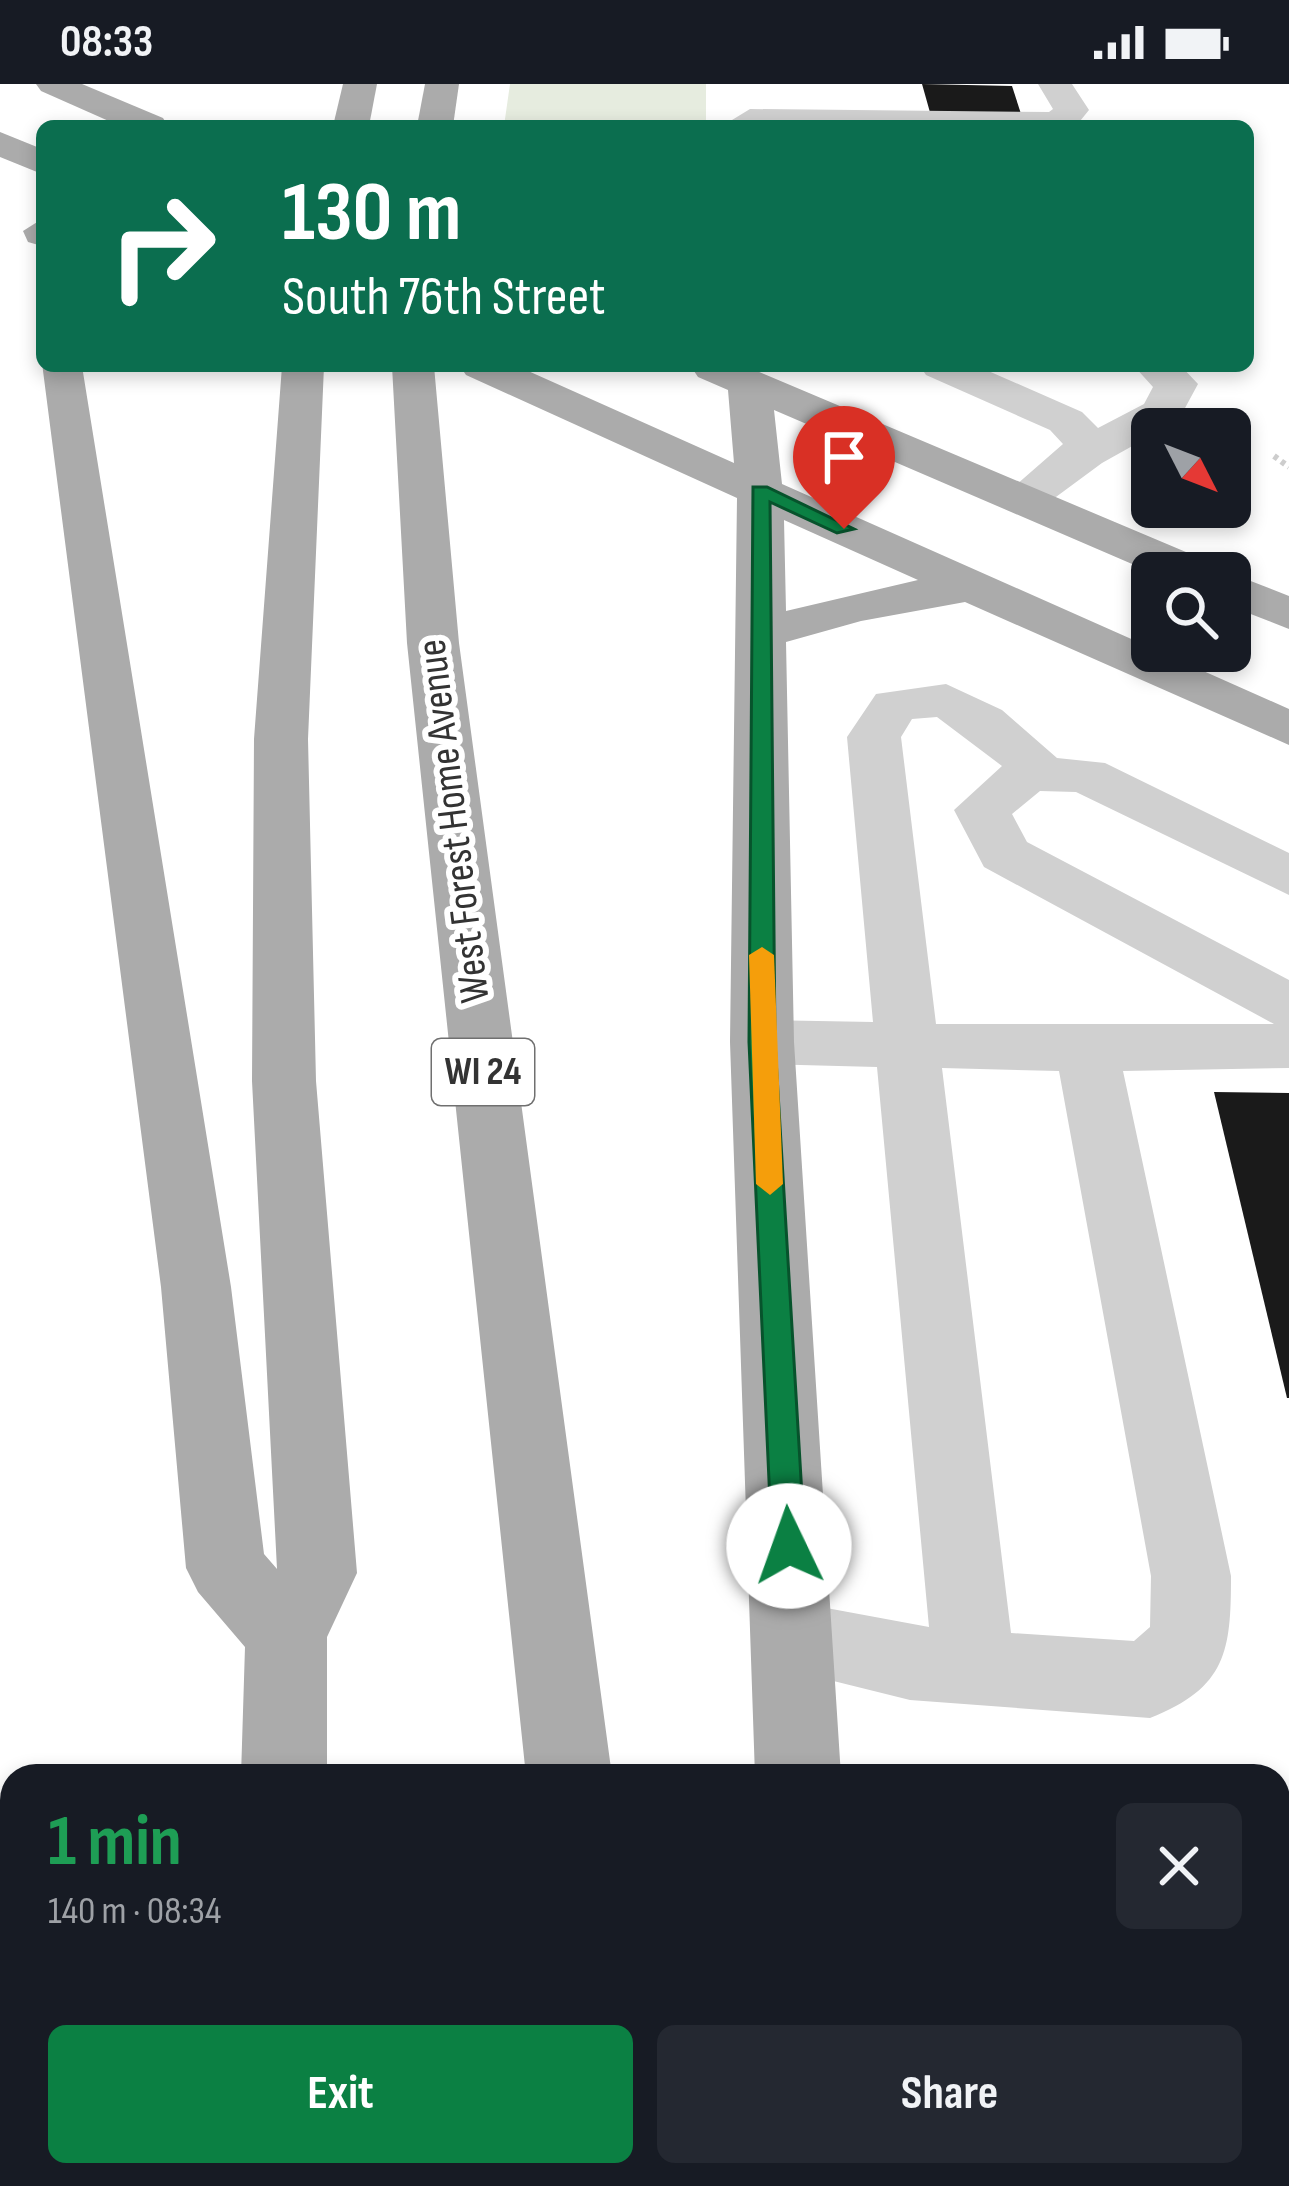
<!DOCTYPE html>
<html lang="en">
<head>
<meta charset="utf-8">
<style>
	:root { --surface:#171b24; --page:#242831; --text:#f1f3f6; --muted:#9ea1a6; --accent:#0b8043 }
	body { margin:0; font-family:"Sofia Sans Condensed",sans-serif; background:var(--page); color:var(--text); height:100vh; display:flex; flex-direction:column; font-size:45px; white-space:nowrap }
	* { box-sizing:border-box; margin:0 }
	p { font-size:39px; color:var(--muted) }
	.icon { flex:none; width:66px; height:66px; fill:none; stroke:currentColor; stroke-width:2; stroke-linecap:round; stroke-linejoin:round }
	.map { position:relative; flex:1; overflow:hidden }
	.drawer { position:absolute; left:0px; top:1680px; width:1290px; height:423px; display:flex; flex-direction:column; background:var(--surface); border-radius:36px 36px 0 0; box-shadow:0 6px 18px #0003 }
	.drawer>* { flex:none }
	.hud { position:absolute; left:36px; top:36px; width:1218px; height:252px; border-radius:18px; box-shadow:0 6px 18px #0003; background:#0b6e4f; color:#fff; overflow:hidden }
	.needle { width:78px; rotate:132deg }
	.fabs { position:absolute; left:1131px; top:324px; display:grid; gap:24px }
	.fabs a { display:grid; place-items:center; width:120px; height:120px; border-radius:18px; background:var(--surface); box-shadow:0 6px 18px #0003; font-size:60px }
	.pin { position:absolute; display:grid; place-items:center; width:102px; height:102px; color:#fff; margin:-123px -51px; border-radius:50% 50% 50% 0; rotate:-45deg; box-shadow:0 0 12px #0007 }
	.pin .icon { rotate:45deg }
	.me { position:absolute; width:132px; margin:-66px; rotate:357deg; stroke-linejoin:round; filter:drop-shadow(0 0 9px #0008) }
	.turn { display:flex; align-items:center; gap:42px; height:252px; padding:0 48px; font-size:54px }
	.turn .icon { width:156px; height:156px; stroke-width:2.5 }
	.turn b { display:block; font-size:84px; line-height:102px }
	.round { display:grid; place-items:center; flex:none; width:126px; height:126px; border-radius:18px; background:var(--page) }
	.head { display:flex; align-items:center; justify-content:space-between; height:204px; padding:0 48px }
	h1 { font-size:72px; font-weight:700; line-height:90px; color:#1e9e55 }
	.cta { display:flex; gap:24px; margin-top:auto; padding:24px 48px }
	.cta a { flex:1; height:138px; border-radius:18px; background:var(--accent); color:#fff; font-size:48px; font-weight:700; line-height:138px; text-align:center }
	.cta a+a { background:var(--page); color:var(--text) }
	.status { display:flex; justify-content:space-between; align-items:center; height:84px; padding:0 60px; background:var(--surface); direction:ltr }
	.status svg { height:33px; fill:currentColor }
	.map>svg:first-child { display:block }
	.green { fill:#e6ecdf }
	.building { fill:#1a1a1a }
	.lines { fill:none; stroke-linecap:round; stroke-linejoin:round }
	.path-far1 { stroke:#cdcdcd; stroke-width:6; stroke-dasharray:4.5 4.5; stroke-linecap:butt }
	.path { stroke:#cdcdcd; stroke-width:9; stroke-dasharray:8 8; stroke-linecap:butt }
	.minor { fill:#d0d0d0; fill-rule:evenodd }
	.major { fill:#ababab; fill-rule:evenodd }
	.route { fill:#0b8043; stroke:#07532c; stroke-width:3 }
	.slow { fill:#f59e0b }
	.labels { text-anchor:middle; dominant-baseline:central; stroke-width:12; stroke-linejoin:round; paint-order:stroke }
	.shield { fill:#fff; stroke:#707070; stroke-width:3 }
	.shield-label { font-size:39px; font-weight:bold; fill:#333 }
	.street-label { font-size:42px; fill:#333; stroke:#fff }
</style>
</head>
<body>
<div class="status"><b>08:33</b><svg viewBox="0 0 49 12"><path d="M0 12V9h3v3zM5 12V6h3v6zM10 12V3h3v9zM15 12V0h3v12zM26 1h20v11H26zM47 4h2v5h-2z"/></svg></div>
<div class="map">
<svg width="1289" height="2102" viewBox="0 0 1289 2102">
	<rect width="100%" height="100%" fill="#fff"/>
	<!-- green -->
	<polygon class="green" points="510,0 706,0 706,42 504,42"/>
	<!-- building -->
	<g class="building">
		<polygon points="922,0 1012,2 1022,33 931,32"/>
		<polygon points="1214,1008 1289,1009 1289,1314 1287,1314"/>
	</g>
	<g class="lines">
		<!-- path-far1 -->
		<polyline class="path-far1" points="1274,372 1289,383"/>
		<!-- path -->
		<polyline class="path" points="0,1801 5,1811 0,1833"/>
		<!-- minor -->
		<g class="minor">
			<polygon points="1038,0 1072,0 1089,26 1076,42 736,42 732,36 750,25 1049,28 1053,25"/>
			<polygon points="920,282 977,282 1082,328 1098,344 1144,320 1153,303 1134,282 1181,282 1198,300 1178,337 1152,345 1152,351 1102,379 1041,424 1007,424 1001,414 1063,360 1050,346 926,291"/>
			<path d="M 946,600 L 1002,626 L 1057,674 L 1105,679 L 1289,769 L 1289,811 L 1076,708 L 1040,707 L 1012,730 L 1027,758 L 1289,896 L 1289,984 L 1123,987 L 1231,1492 C 1231,1566 1227,1604 1150,1634 L 910,1616 L 765,1580 L 753,1554 L 765,1528 L 794,1518 L 929,1543 L 877,983 L 762,980 L 740,974 L 730,958 L 740,942 L 762,936 L 873,938 L 847,653 L 876,610 ZM 937,633 L 1002,682 L 954,726 L 984,783 L 1274,940 L 936,940 L 901,653 L 912,635 ZM 942,984 L 1059,987 L 1151,1492 L 1150,1543 L 1134,1557 L 1011,1549 Z"/>
			<polygon points="1289,1849 1289,1943 1278,1948 1278,1854"/>
			<polygon points="1080,2091 1178,2091 1177,2102 1079,2102"/>
		</g>
		<!-- major -->
		<g class="major">
			<polygon points="36,0 82,0 163,34 168,42 120,42 41,7"/>
			<polygon points="343,0 377,0 369,42 333,42"/>
			<polygon points="425,0 459,0 453,42 417,42"/>
			<polygon points="0,48 42,65 42,90 0,73"/>
			<polygon points="42,135 42,162 28,158 23,147"/>
			<polygon points="42,279 82,282 231,1203 264,1470 277,1485 252,997 254,655 282,282 324,282 308,655 316,997 357,1489 327,1553 327,1692 241,1692 245,1563 198,1508 186,1484 161,1203"/>
			<polygon points="392,282 434,282 459,559 612,1692 526,1692 407,559"/>
			<path d="M 460,282 L 517,282 L 734,379 L 728,306 L 698,293 L 692,284 L 745,282 L 764,290 L 1212,479 L 1220,489 L 1153,489 L 774,326 L 782,400 L 1289,625 L 1289,661 L 965,518 L 861,537 L 786,558 L 794,958 L 841,1692 L 755,1692 L 730,958 L 737,414 L 466,291 ZM 784,436 L 918,496 L 786,527 Z"/>
			<polygon points="1230,489 1289,512 1289,545 1230,522"/>
			<rect x="229" y="2091" width="98" height="11"/>
			<polygon points="566,2091 664,2091 666,2102 568,2102"/>
			<rect x="761" y="2091" width="98" height="11"/>
		</g>
	</g>
	<!-- route -->
	<polygon class="route" points="753,403 767,403 854,445 837,449 770,418 775,958 805,1462 800,1472 777,1472 772,1462 749,958"/>
	<!-- slow -->
	<polygon class="slow" points="762,863 774,871 783,1100 770,1111 756,1100 749,871"/>
	<g class="labels">
		<!-- shield labels -->
		<rect class="shield" x="432" y="955" width="102" height="66" rx="9"/>
		<g class="shield-label">
			<text x="483" y="988">WI 24</text>
		</g>
		<!-- street labels -->
		<g class="street-label">
			<text transform="translate(454 737) rotate(-97)">West Forest Home Avenue</text>
		</g>
	</g>
</svg>
<div class="fabs">
<a><svg class="needle" viewBox="-14 -14 28 28"><path d="M0-13l5 13h-10z" fill="#e53935"/><path d="M0 13l5-13h-10z" fill="#9ea1a6"/></svg></a>
<a><svg class="icon" aria-label="search" viewBox="0 0 24 24"><circle cx="10" cy="10" r="6"/><path d="M15 15l6 6"/></svg></a>
</div>
<div class="pin" style="left:844px;top:445px;background:#d93025"><svg class="icon" aria-label="arrive" viewBox="0 0 24 24"><path d="M6 21V4h12l-3 4 3 4H6"/></svg></div>
<svg class="me" style="left:789px;top:1462px" viewBox="-20 -20 40 40"><circle r="19" fill="#fff"/><path d="M0-13L10 11 0 6-10 11z" fill="#0b8043"/></svg>
<div class="hud">
<div class="turn"><svg class="icon" aria-label="right" viewBox="0 0 24 24"><path d="M7 20v-9h11M14 6l5 5-5 5"/></svg><div><b>130 m</b>South 76th Street</div></div>
</div>
<section class="drawer">
<div class="head"><div><h1>1 min</h1><p>140 m · 08:34</p></div><a class="round"><svg class="icon" aria-label="close" viewBox="0 0 24 24"><path d="M6 6l12 12M18 6L6 18"/></svg></a></div>
<div class="cta"><a>Exit</a><a>Share</a></div>
</section>
</div>
</body>
</html>
